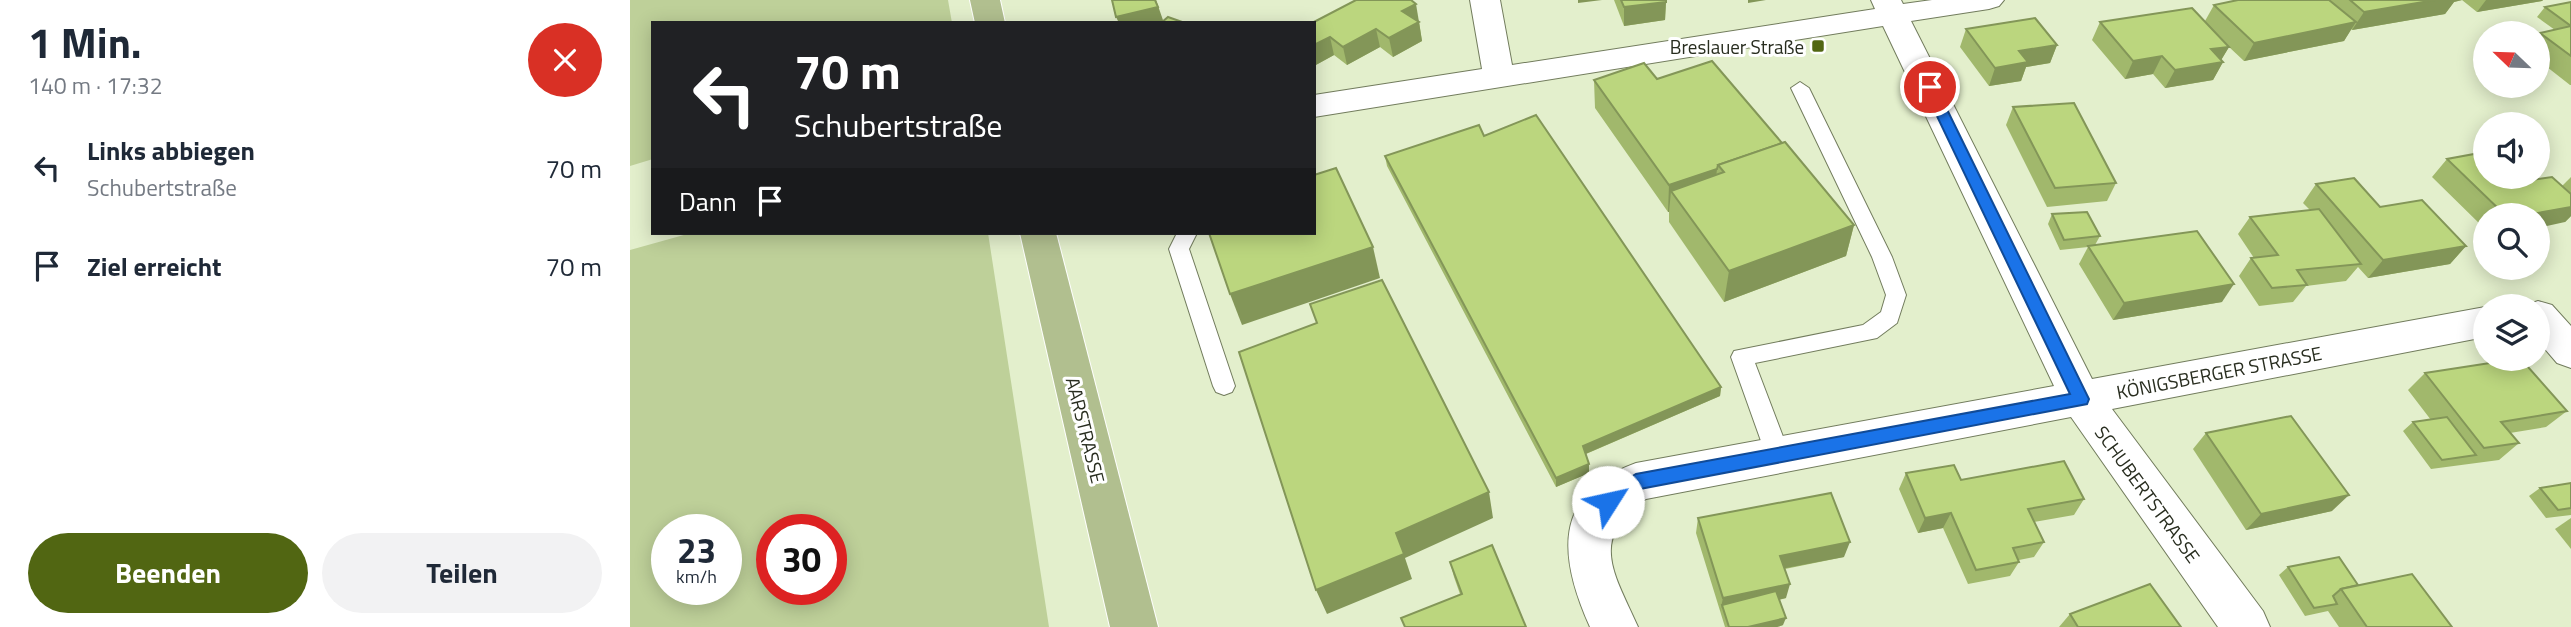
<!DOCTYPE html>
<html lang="de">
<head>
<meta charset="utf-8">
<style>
	:root { --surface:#fff; --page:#f2f2f3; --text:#1f2937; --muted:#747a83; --accent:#516612 }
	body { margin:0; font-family:"Titillium Web",sans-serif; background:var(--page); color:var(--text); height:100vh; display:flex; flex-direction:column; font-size:26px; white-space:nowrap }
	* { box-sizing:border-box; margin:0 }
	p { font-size:23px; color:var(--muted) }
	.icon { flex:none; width:38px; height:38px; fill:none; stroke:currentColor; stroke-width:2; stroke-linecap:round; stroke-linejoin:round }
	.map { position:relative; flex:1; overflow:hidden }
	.sheet { display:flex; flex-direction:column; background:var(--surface); width:630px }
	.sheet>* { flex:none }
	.banner { position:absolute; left:21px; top:21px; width:665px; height:214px; border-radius:0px; box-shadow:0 4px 18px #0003; background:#202124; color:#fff; overflow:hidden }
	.needle { width:46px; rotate:293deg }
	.buttons { position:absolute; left:1843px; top:21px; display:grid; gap:14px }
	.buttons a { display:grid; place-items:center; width:77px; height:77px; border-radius:50%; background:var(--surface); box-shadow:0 4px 18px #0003; font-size:35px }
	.speed { position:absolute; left:21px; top:514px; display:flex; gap:14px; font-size:35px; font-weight:700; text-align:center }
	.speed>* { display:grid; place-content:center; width:91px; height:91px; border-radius:50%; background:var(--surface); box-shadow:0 4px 18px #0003; line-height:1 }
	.speed small { font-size:18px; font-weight:400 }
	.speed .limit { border:10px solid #d22; background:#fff; color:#111 }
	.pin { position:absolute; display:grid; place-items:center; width:60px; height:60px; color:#fff; margin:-30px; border:4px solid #fff; border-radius:50%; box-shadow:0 2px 7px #0007 }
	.me { position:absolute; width:77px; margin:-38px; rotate:55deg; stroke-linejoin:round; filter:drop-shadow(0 0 5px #0008) }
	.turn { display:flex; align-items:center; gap:24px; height:147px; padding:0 28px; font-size:32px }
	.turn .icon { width:91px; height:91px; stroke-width:2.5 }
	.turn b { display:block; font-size:49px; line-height:60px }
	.then { display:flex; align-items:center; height:66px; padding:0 28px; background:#0003; gap:14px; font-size:26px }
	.round { display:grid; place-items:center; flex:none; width:74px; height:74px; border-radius:37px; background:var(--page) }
	.headline { display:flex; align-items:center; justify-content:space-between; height:119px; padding:0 28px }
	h1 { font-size:42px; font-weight:700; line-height:52px }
	.button { display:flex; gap:14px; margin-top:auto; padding:14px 28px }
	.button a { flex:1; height:80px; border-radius:42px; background:var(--accent); color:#fff; font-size:28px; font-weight:700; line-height:80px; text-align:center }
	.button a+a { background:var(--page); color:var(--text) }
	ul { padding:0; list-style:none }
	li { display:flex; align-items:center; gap:21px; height:98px; padding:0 28px }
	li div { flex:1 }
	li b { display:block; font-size:26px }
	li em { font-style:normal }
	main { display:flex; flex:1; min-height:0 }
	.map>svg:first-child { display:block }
	.green { fill:#bed099; fill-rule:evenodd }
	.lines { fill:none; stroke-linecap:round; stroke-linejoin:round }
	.lane-casing { stroke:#727c5d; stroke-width:2 }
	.street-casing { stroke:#727c5d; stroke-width:2 }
	.primary-casing { stroke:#fff; stroke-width:2 }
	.lane { fill:#fff; fill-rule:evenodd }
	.street { fill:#fff; fill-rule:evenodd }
	.primary { fill:#b1bf8f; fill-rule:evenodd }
	.wall { fill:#a1b86c }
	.shaded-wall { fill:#839658 }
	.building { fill:#bbd67e; stroke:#839658; stroke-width:2 }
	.route { fill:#1a73e8; stroke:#114b97; stroke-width:2 }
	.poi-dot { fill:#516612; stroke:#fff; stroke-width:2.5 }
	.labels { text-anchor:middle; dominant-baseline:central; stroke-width:6; stroke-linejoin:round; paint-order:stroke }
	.poi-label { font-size:19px; fill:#282d1f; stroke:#fff; text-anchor:end }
	.street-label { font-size:19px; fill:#282d1f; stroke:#fff }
</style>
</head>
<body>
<main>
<section class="sheet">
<div class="headline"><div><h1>1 Min.</h1><p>140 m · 17:32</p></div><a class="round" style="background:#d93025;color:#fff"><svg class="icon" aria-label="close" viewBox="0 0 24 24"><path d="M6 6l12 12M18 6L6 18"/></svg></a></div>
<ul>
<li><svg class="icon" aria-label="left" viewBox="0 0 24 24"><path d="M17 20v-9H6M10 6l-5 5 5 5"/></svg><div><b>Links abbiegen</b><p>Schubertstraße</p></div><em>70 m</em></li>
<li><svg class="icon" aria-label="arrive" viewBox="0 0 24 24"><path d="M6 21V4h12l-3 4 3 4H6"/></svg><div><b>Ziel erreicht</b></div><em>70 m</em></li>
</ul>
<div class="button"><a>Beenden</a><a>Teilen</a></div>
</section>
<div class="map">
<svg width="1941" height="627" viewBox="0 0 1941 627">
	<rect width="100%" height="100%" fill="#e3efcc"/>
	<!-- green -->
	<g class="green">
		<polygon points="0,0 318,0 322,23 23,23 23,159 0,166"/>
		<path d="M 61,233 L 358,233 L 419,627 L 0,627 L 0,250 ZM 37,530 L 96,530 L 96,590 L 37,590 ZM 142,530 L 201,530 L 201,590 L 142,590 Z"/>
	</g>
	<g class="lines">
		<defs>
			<g id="lane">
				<polygon points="1170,82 1179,88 1262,257 1276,295 1267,323 1247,338 1125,363 1160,455 1156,462 1148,465 1140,462 1136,455 1101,357 1104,351 1233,325 1251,312 1256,295 1242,257 1161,88"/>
				<polygon points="547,233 567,233 559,249 605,386 602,392 594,395 586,392 583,386 539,249"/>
			</g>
			<g id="street">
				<path d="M 840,0 L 870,0 L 882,65 L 1245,9 L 1241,0 L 1271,0 L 1273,4 L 1302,0 L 1374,0 L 1369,6 L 1359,9 L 1281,21 L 1462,379 L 1855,307 L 1855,337 L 1482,409 L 1633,611 L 1640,627 L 1588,627 L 1441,417 L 1016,499 C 957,538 985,575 1008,627 L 960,627 C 929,558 921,494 1006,463 L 1424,386 L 1253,26 L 684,117 L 684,95 L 852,69 Z"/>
				<polygon points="1908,301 1922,305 1941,326 1941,368 1927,363 1908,341 1908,306 1894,306"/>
			</g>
			<g id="primary">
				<polygon points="340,0 370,0 375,23 345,23"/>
				<polygon points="390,233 426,233 528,627 480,627"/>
			</g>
		</defs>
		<!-- lane casing -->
		<use href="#lane" class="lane-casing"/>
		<!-- street casing -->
		<use href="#street" class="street-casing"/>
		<!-- primary casing -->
		<use href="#primary" class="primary-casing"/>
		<!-- lane -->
		<use href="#lane" class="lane"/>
		<!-- street -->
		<use href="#street" class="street"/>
		<!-- primary -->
		<use href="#primary" class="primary"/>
	</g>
	<!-- wall -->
	<g class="wall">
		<polygon points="984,0 1036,0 1035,20 994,26"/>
		<polygon points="1608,0 1913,0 1912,1 1847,12 1832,0 1824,2 1815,14 1722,30 1721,29 1714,41 1614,61 1598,46 1599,47 1591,60 1593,62 1583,80 1535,88 1523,74 1495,79 1462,40 1470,22 1575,21 1584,5"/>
		<polygon points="1941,2 1941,85 1940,85 1908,60 1908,37 1910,33 1925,30 1907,17 1915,7"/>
		<polygon points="789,22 792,41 763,57 750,47 717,65 704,55 684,66 684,23"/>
		<polygon points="1336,29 1427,45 1420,63 1396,67 1391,81 1359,86 1330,47"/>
		<polygon points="1027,79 1152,143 1224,225 1216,256 1094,302 1039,222 1039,212 1038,212 965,108 964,80"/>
		<polygon points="1383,107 1486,183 1477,201 1417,207 1376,125"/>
		<polygon points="854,136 1091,387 1090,396 956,454 959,464 959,473 926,487 757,166 755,156"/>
		<polygon points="1817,159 1901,180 1932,186 1941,177 1941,216 1935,222 1908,215 1855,215 1855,229 1802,177"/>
		<polygon points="1686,184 1750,207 1836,246 1820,264 1738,278 1728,267 1716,281 1676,286 1663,302 1629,306 1609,276 1621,258 1624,258 1608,234 1620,217 1680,210 1673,203"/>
		<polygon points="1422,214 1470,236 1465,245 1592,302 1483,320 1449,264 1458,247 1430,250 1418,224"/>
		<polygon points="1795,373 1937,411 1916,427 1880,433 1889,443 1869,460 1801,469 1773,431 1783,422 1801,420 1778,390"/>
		<polygon points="1576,433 1702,511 1616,530 1563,449"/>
		<polygon points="1276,473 1331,480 1454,499 1444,515 1404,522 1414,542 1404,557 1389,560 1389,562 1380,576 1338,584 1313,528 1288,533 1269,489"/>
		<polygon points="1941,483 1941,515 1916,518 1899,496 1910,488"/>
		<polygon points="1068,518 1214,557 1155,569 1156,598 1149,600 1153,625 1147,627 1095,627 1066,533"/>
		<polygon points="1941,518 1941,549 1925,529"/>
		<polygon points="820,562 896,627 830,594 824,577"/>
		<polygon points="1658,567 1728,585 1822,627 1709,627 1698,611 1675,616 1649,575"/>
		<polygon points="1440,614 1551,627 1429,627"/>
	</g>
	<!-- shaded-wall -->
	<g class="shaded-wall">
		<polygon points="526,0 534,23 489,23 486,17"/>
		<polygon points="948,0 972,0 948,3"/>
		<polygon points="1118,0 1136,0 1118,3"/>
		<polygon points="1805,0 1832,0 1824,2 1815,14 1722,30 1734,12"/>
		<polygon points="1856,0 1913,0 1912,1 1847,12"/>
		<polygon points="1036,2 1035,20 994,26 994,7"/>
		<polygon points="786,4 789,22 775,29 772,11"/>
		<polygon points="789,22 792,41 763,57 759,38"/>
		<polygon points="1726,22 1714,41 1614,61 1624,43"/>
		<polygon points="746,29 750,47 717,65 713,47"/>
		<polygon points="700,37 704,55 684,66 684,45"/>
		<polygon points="1427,45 1420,63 1396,67 1391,81 1359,86 1365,68 1389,51"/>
		<polygon points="1599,47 1590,62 1593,62 1583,80 1535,88 1545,70 1581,49"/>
		<polygon points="1532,56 1523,74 1495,79 1503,61"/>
		<polygon points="1087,169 1084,196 1041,191 1039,212 1038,212 1039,185"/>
		<polygon points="1941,207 1941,216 1935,222 1908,228 1908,215 1897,215"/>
		<polygon points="1224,225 1216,256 1094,302 1099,271"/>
		<polygon points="1836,246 1820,264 1738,278 1753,260"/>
		<polygon points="743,247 750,278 612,325 600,294"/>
		<polygon points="1604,284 1592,302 1483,320 1494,303"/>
		<polygon points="1091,387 1090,396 953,455 953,446"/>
		<polygon points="959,464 959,473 926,487 926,478"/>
		<polygon points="859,492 863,518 775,558 782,579 697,614 686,590 766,533"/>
		<polygon points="1719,495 1702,511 1616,530 1631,514"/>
		<polygon points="1321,513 1313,528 1288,533 1295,518"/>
		<polygon points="1220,542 1214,557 1146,570 1150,556"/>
		<polygon points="1160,584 1156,598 1094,611 1092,605 1090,612 1093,598"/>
		<polygon points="1156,618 1153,625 1147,627 1118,627"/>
	</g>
	<!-- building -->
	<g class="building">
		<polygon points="482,0 525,0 528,7 486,17"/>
		<polygon points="726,0 781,0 786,4 772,11 789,22 759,38 746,29 713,47 700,37 684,45 684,23 682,23"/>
		<polygon points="991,0 1036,0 1036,2 994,7"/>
		<polygon points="1608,0 1699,0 1726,22 1624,43 1584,5"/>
		<polygon points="1720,0 1805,0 1734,12"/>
		<polygon points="1941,2 1941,26 1915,7"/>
		<polygon points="1562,8 1599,47 1581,49 1593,62 1545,70 1532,56 1503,61 1470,22"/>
		<polygon points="538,17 555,23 531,23"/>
		<polygon points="1405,18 1427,45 1389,51 1398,62 1365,68 1336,29"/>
		<polygon points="1941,26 1941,56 1910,33"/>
		<polygon points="1082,61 1152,143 1088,165 1087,169 1039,185 964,80 1014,63 1027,79"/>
		<polygon points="1444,103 1486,183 1425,188 1383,107"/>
		<polygon points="906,115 1091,387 953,446 959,464 926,478 755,156 849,125 854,136"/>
		<polygon points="1155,142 1224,225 1099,271 1041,191 1094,172 1088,165"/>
		<polygon points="1855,152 1855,177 1897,177 1901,180 1922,177 1941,194 1941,207 1897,215 1875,215 1817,159"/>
		<polygon points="706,168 743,247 600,294 579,233 684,233 684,175"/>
		<polygon points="1724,178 1750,207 1792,200 1836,246 1753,260 1686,184"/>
		<polygon points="1689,209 1731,264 1667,270 1677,285 1642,288 1621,258 1648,255 1620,217"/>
		<polygon points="1457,212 1470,236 1434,240 1422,214"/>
		<polygon points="1567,231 1604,284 1494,303 1458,246"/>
		<polygon points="752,280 859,492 766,533 774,554 686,590 609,352 687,323 680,304"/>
		<polygon points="1886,359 1891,359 1937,411 1871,422 1889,443 1854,448 1795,373"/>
		<polygon points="1661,416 1719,495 1631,514 1576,433"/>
		<polygon points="1817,417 1846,455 1812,460 1783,422"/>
		<polygon points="1434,461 1454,499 1398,509 1414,542 1383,548 1389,562 1346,570 1321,513 1295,518 1276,473 1324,465 1331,480"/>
		<polygon points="1941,483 1941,508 1928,510 1910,488"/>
		<polygon points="1201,493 1220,542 1150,556 1160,584 1093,598 1068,518"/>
		<polygon points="862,545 896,627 775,627 771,618 832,594 820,562"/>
		<polygon points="1709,557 1728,585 1711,589 1703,596 1707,604 1684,608 1658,567"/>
		<polygon points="1782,574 1822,627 1737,627 1711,589"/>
		<polygon points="1520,584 1551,627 1448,627 1440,614"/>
		<polygon points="1146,591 1156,618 1118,627 1099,627 1092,605"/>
	</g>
	<!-- route -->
	<polygon class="route" points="1300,83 1306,87 1459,399 1457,404 1010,489 984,508 971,508 969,502 971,496 1006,474 1440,394 1293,87"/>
	<!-- markers -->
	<rect class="poi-dot" x="1181" y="39" width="14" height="14" rx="3.5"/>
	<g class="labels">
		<!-- poi labels -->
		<g class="poi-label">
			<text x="1174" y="46">Breslauer Straße</text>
		</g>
		<!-- street labels -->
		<g class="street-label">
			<text transform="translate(1589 372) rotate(-11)">KÖNIGSBERGER STRASSE</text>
			<text transform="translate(456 430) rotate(76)">AARSTRASSE</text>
			<text transform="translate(1518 494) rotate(54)">SCHUBERTSTRASSE</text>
		</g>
	</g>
</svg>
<div class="buttons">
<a><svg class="needle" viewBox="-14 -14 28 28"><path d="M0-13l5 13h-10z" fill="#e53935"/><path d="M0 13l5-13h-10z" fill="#747a83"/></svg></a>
<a><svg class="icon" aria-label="sound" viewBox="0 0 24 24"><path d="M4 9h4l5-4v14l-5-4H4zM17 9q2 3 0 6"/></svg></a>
<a><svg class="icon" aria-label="search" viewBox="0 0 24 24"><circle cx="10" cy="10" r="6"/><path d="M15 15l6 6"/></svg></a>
<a><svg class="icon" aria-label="layers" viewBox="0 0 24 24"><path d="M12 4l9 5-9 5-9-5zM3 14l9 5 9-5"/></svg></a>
</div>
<div class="speed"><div>23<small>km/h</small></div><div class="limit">30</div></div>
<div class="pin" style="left:1300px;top:87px;background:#d93025"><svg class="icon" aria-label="arrive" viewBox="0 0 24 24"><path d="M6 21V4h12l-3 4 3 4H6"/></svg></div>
<svg class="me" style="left:978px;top:502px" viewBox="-20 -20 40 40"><circle r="19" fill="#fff"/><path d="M0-13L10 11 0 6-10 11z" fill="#1a73e8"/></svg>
<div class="banner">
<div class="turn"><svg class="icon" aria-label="left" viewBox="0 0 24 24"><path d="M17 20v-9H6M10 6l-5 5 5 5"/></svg><div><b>70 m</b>Schubertstraße</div></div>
<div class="then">Dann<svg class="icon" aria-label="arrive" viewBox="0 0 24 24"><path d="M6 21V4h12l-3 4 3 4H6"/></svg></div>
</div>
</div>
</main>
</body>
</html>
